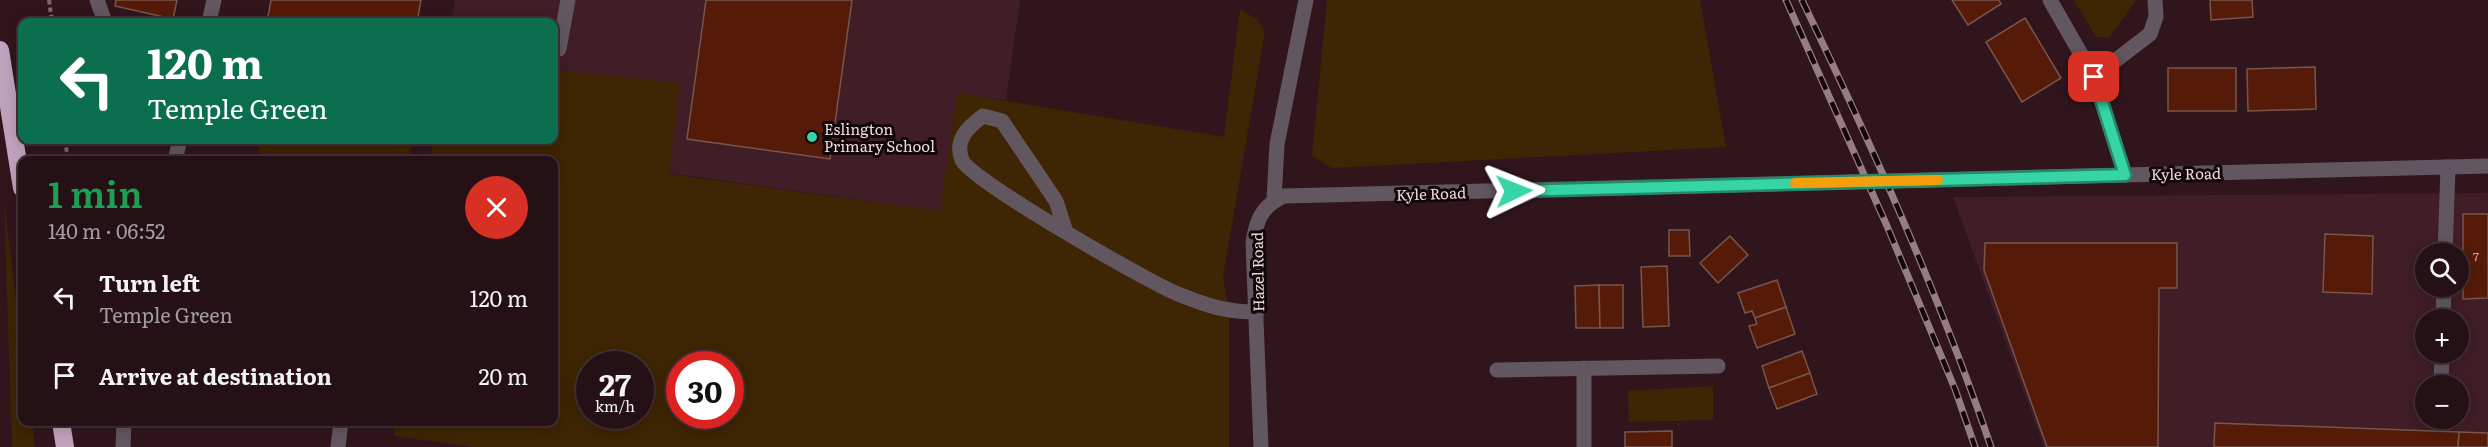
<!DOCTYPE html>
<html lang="en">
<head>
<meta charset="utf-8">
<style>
	:root { --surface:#251016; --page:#2d191f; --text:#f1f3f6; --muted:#a39da1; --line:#423035 }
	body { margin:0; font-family:Literata,serif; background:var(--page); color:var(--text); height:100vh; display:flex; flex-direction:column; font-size:22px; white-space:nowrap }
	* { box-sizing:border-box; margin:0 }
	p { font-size:20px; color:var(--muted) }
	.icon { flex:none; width:33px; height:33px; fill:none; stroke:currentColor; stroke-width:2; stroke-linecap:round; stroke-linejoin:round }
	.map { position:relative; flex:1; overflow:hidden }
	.drawer { position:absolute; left:18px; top:156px; width:540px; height:270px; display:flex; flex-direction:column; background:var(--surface); border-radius:12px; box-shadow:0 3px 15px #0003,0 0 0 2px var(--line) }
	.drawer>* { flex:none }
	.hud { position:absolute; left:18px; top:18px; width:540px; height:126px; border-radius:12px; box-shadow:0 3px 15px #0003,0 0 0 2px var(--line); background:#0b6e4f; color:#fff; overflow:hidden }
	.controls { position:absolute; left:2415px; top:243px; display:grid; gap:12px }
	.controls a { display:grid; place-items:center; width:54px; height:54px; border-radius:50%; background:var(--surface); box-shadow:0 3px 15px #0003,0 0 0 2px var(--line); font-size:30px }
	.speed { position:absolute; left:576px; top:351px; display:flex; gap:12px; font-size:30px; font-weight:700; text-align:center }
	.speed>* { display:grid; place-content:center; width:78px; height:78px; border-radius:50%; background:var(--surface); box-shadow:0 3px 15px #0003,0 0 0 2px var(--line); line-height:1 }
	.speed small { font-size:15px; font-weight:400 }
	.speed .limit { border:9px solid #d22; background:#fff; color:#111 }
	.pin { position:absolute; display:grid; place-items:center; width:51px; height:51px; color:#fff; margin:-26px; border-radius:12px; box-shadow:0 3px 9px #0006 }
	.me { position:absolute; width:66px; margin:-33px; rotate:88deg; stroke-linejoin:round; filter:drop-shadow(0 0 4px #0008) }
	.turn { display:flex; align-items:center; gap:21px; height:126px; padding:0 30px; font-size:27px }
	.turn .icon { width:78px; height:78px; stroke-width:2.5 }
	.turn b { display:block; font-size:42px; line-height:51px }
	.round { display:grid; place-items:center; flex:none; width:63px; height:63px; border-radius:32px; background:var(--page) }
	.headline { display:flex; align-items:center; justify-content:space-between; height:102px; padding:0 30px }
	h1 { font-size:36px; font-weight:600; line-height:45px; color:#1e9e55 }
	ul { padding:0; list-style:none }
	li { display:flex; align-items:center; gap:18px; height:78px; padding:0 30px }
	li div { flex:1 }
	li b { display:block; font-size:22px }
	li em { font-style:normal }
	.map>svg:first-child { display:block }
	.built { fill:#401d27; fill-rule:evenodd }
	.green { fill:#3e2503; fill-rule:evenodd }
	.building { fill:#561a08; stroke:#77564c; stroke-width:1.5 }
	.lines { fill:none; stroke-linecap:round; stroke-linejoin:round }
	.path { stroke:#7f666c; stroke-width:4; stroke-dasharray:4.5 3; stroke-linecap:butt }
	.minor { stroke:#625760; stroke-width:15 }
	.highway { stroke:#bfa3bc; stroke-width:18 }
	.rail-casing { stroke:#957d83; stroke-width:7 }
	.rail { stroke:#110608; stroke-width:4.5; stroke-dasharray:14; stroke-linecap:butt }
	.route-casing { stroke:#248a6c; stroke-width:15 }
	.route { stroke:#37d4a6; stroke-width:10 }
	.slow { stroke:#f59e0b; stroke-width:10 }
	.poi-dot { fill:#37d4a6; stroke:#110608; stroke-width:2 }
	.labels { text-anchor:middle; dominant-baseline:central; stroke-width:6; stroke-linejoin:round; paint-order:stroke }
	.number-label { font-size:12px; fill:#c7a9a8 }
	.poi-label { font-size:15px; fill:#edd9dd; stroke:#110608; text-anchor:start }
	.street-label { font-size:15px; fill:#edd9dd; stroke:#110608 }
</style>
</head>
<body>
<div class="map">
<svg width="2488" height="447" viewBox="0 0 2488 447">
	<rect width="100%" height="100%" fill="#31151d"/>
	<!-- built -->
	<g class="built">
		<polygon points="455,0 1020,0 1006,100 957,94 940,211 668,173 681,83 554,70 554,22 451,22"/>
		<path d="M 2488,193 L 2488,447 L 2044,447 L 1953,197 ZM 2426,254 L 2458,254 L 2458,286 L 2426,286 ZM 2426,320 L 2458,320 L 2458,352 L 2426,352 ZM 2426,386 L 2458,386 L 2458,418 L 2426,418 Z"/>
	</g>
	<!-- green -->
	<g class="green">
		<polygon points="1327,0 1700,0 1726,147 1332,168 1312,156"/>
		<polygon points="2074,0 2136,0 2110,37 2096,37"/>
		<path d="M 1240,9 L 1257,20 L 1265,31 L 1223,277 L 1229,312 L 1229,447 L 474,447 L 394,436 L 396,422 L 554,422 L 554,160 L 430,160 L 433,140 L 554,140 L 554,70 L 681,83 L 669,174 L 940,211 L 957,93 L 1224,137 ZM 590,364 L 640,364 L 640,416 L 590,416 ZM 680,364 L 730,364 L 730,416 L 680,416 Z"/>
		<polygon points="260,140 413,140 409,160 257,160"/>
		<polygon points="4,201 22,346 22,422 32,422 35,447 12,447"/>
		<polygon points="1713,386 1713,420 1629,422 1628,391"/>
	</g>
	<!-- building -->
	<g class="building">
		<polygon points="116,0 177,0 173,19 115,6"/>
		<polygon points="271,0 421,0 417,22 267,22"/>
		<polygon points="706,0 852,0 830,159 687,139"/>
		<polygon points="1952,0 1999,0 2001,4 1968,25"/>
		<polygon points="2210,0 2252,0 2253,17 2211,20"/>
		<polygon points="2025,18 2061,78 2022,102 1986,42"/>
		<polygon points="2315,67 2316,109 2248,111 2247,69"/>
		<rect x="2168" y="68" width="68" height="43"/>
		<polygon points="2463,214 2488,214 2488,298 2463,299"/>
		<polygon points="1669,230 1689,230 1690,256 1669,256"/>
		<polygon points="2325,234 2373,236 2372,294 2323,292"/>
		<polygon points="1730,236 1748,255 1718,283 1700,263"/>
		<polygon points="1985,243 2177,243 2177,288 2159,288 2158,447 2047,447 1984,270"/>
		<polygon points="1667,266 1669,326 1643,327 1641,267"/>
		<polygon points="1777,280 1786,307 1755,318 1752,311 1745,313 1738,293"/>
		<polygon points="1599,285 1600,328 1576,328 1575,286"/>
		<polygon points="1599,285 1623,285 1623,328 1600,328"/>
		<polygon points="1786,307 1795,334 1757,348 1749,326 1757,324 1755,318"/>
		<polygon points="1802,351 1810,373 1769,388 1762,366"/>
		<polygon points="1810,373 1817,394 1777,409 1769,388"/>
		<polygon points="2215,423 2459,432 2458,447 2214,447"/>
		<polygon points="1672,431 1672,447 1625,447 1625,432"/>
		<polygon points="2459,432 2488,433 2488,447 2458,447"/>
	</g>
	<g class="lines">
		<!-- path -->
		<g class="path">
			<polyline points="49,0 52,22"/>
			<polyline points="65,140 68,160"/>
		</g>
		<!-- minor -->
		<g class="minor">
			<polyline points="97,0 105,22"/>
			<polyline points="2050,0 2094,77 2125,175"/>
			<polyline points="209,22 214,0"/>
			<polyline points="559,49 568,0"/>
			<polyline points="2094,77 2150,34 2156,17 2155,0"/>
			<polyline points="175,160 180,140"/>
			<polyline points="1274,200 1277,144 1306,0"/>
			<path d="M 1066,232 L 1056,201 L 1002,121 L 983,116 C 968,127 954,140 962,160 C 970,180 1150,283 1178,294 C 1208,306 1225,312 1257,312"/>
			<polyline points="2445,254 2448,167"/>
			<polyline points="2443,320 2444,286"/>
			<polyline points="1584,368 1584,447"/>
			<polyline points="1497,370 1718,366"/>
			<polyline points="2441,386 2442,352"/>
			<polyline points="123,447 124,422"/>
			<polyline points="338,447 341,422"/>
			<path d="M 1261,447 L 1253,243 C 1256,220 1262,206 1284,196 L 2488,166"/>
		</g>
		<!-- highway -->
		<g class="highway">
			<polyline points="0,50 22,188"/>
			<polyline points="61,422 65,447"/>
		</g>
		<defs>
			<g id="rail">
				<polyline points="1786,0 1887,226 1955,389 1975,447"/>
				<path d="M 1802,0 C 1872,146 1939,294 1991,447"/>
			</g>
		</defs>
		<!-- rail casing -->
		<use href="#rail" class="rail-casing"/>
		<!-- rail -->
		<use href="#rail" class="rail"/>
	</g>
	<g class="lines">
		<defs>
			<polyline id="route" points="1514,191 2125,175 2094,77"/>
		</defs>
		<!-- route casing -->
		<use href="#route" class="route-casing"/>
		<!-- route -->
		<use href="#route" class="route"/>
		<!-- slow -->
		<polyline class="slow" points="1795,183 1938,180"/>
	</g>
	<!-- markers -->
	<circle class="poi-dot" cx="812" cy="137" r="6"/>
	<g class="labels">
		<!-- number labels -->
		<g class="number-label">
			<text x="2476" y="256">7</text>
		</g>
		<!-- poi labels -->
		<g class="poi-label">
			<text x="824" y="128">Eslington<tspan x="824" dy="17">Primary School</tspan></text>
		</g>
		<!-- street labels -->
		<g class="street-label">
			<text transform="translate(2186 173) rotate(-1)">Kyle Road</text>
			<text transform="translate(1431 193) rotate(-2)">Kyle Road</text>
			<text transform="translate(1257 272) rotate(-91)">Hazel Road</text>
		</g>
	</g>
</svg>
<div class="controls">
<a><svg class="icon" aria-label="search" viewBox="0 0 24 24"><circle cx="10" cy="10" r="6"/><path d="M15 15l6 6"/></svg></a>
<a>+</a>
<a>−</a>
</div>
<div class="speed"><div>27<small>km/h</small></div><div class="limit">30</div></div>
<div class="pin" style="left:2094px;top:77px;background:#d93025"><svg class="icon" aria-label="arrive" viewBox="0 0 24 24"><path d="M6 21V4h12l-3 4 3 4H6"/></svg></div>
<svg class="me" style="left:1514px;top:191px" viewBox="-20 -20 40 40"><path d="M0-17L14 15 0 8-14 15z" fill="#37d4a6" stroke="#fff" stroke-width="4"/></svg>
<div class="hud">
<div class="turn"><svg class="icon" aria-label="left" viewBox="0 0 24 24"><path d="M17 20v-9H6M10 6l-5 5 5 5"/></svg><div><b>120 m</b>Temple Green</div></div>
</div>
<section class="drawer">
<div class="headline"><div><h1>1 min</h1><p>140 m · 06:52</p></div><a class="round" style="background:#d93025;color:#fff"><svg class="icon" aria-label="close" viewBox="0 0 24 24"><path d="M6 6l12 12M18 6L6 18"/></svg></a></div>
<ul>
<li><svg class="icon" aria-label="left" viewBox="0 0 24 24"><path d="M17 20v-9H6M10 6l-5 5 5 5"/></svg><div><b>Turn left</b><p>Temple Green</p></div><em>120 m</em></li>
<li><svg class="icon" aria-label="arrive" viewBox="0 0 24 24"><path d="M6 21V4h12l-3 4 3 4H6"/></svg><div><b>Arrive at destination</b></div><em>20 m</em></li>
</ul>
</section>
</div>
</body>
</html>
